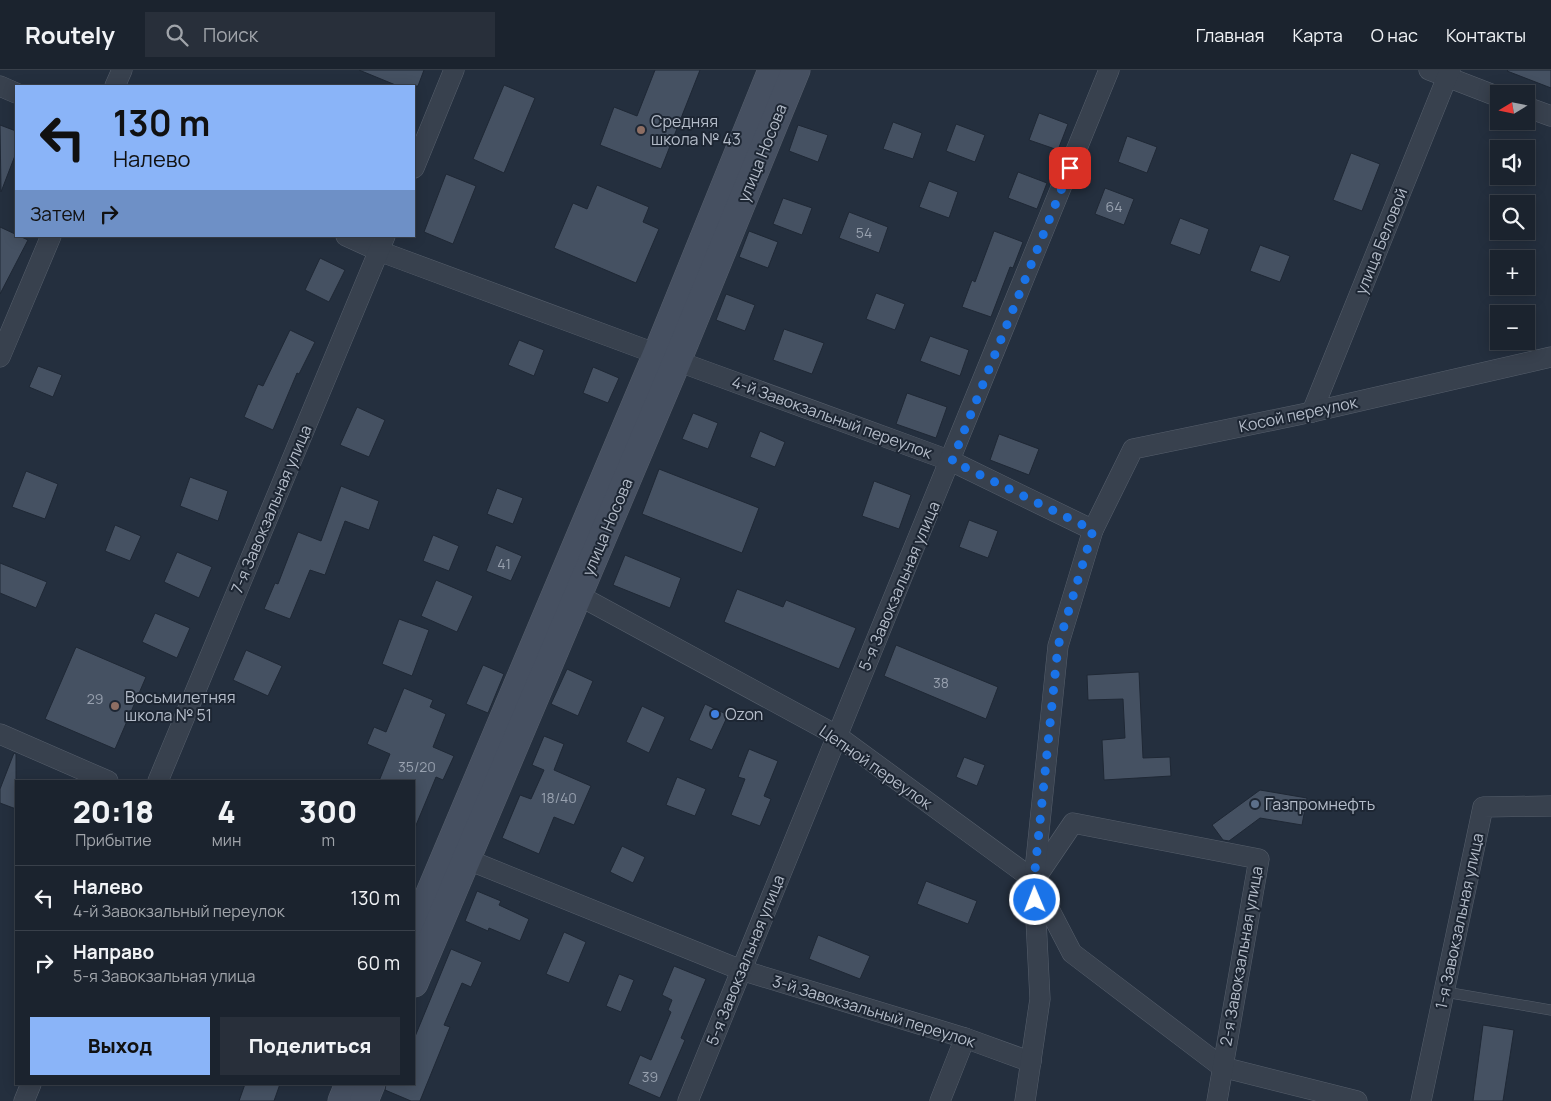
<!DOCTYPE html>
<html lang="ru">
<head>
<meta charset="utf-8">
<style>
	:root { --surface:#1b232e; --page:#282f3a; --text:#f1f3f6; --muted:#a0a4aa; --line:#39404a; --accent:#8ab4f8 }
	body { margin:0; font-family:Manrope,sans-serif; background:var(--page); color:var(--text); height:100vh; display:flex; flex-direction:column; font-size:19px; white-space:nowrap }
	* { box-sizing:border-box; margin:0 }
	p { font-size:16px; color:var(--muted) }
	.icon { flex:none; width:28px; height:28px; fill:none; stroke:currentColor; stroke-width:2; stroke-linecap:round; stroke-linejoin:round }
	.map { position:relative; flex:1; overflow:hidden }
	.panel { position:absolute; left:15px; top:710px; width:400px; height:305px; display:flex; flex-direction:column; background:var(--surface); border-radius:0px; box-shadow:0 2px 12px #0003,0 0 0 1px var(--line) }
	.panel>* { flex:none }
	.hud { position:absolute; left:15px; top:15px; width:400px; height:152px; border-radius:0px; box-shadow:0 2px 12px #0003,0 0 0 1px var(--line); background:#8ab4f8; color:#111; overflow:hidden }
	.needle { width:32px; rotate:260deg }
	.buttons { position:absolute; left:1490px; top:15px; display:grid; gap:10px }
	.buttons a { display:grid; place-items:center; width:45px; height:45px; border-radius:0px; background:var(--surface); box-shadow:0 2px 12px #0003,0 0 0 1px var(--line); font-size:25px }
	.pin { position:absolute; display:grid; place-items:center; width:42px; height:42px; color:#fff; margin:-21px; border-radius:10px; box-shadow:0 2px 8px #0006 }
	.me { position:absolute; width:55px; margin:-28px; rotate:359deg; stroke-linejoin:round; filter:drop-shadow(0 0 4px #0008) }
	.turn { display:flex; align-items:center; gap:18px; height:105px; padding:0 15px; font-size:22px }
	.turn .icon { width:65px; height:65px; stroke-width:2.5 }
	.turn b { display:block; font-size:35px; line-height:42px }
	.then { display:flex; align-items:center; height:48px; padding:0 15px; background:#0003; gap:10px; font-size:19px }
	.eta { display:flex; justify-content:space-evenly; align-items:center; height:85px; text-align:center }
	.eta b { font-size:30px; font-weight:800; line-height:35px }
	.button { display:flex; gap:10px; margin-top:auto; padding:10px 15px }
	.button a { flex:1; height:58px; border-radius:0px; background:var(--accent); color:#111; font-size:20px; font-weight:800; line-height:58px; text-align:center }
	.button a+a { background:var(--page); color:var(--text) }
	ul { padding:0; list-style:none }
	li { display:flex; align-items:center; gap:15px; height:65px; padding:0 15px; border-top:1px solid var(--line) }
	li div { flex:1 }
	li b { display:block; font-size:19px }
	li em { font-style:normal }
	header { display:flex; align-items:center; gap:30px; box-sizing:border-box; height:70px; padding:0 25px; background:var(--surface); border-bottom:1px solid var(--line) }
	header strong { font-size:24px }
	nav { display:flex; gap:28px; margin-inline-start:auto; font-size:18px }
	.search { width:350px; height:45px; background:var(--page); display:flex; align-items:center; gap:12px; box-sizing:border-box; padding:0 18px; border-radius:0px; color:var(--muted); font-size:19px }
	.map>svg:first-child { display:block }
	.building { fill:#455162; stroke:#1f2835 }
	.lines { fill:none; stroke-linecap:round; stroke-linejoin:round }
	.lane-casing { stroke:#565f6c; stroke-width:11 }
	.street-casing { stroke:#565f6c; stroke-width:21 }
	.secondary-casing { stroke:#565f6c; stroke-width:29 }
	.lane { stroke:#38414e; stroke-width:10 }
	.street { stroke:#38414e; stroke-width:20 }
	.secondary { stroke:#465061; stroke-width:28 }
	.route { stroke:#1a73e8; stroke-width:9; stroke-dasharray:0 16.2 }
	.education-dot { fill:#8d6e63; stroke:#1d2633; stroke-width:2 }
	.shop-dot { fill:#3f7fe0; stroke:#1d2633; stroke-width:2 }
	.service-dot { fill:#5c6f8a; stroke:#1d2633; stroke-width:2 }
	.labels { text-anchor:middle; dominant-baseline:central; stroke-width:4; stroke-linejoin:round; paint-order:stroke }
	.number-label { font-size:14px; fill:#98a1af }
	.poi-label { font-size:16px; fill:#b4bcc9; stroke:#1d2633; text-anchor:start }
	.street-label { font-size:16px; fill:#b4bcc9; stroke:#1d2633 }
</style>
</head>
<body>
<header>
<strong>Routely</strong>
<div class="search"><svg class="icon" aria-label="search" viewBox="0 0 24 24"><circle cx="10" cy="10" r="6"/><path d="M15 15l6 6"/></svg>Поиск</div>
<nav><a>Главная</a><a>Карта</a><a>О нас</a><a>Контакты</a></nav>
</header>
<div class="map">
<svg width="1551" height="1031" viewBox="0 0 1551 1031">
	<rect width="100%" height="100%" fill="#242f3e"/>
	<!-- building -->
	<g class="building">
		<polygon points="359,0 424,0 418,16 398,16"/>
		<polygon points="655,0 700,0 661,99 600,75 614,37 637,46"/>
		<polygon points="1508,0 1551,0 1551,18 1507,1"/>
		<polygon points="504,15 535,28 504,103 473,89"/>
		<polygon points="1039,43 1068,54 1058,80 1029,70"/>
		<polygon points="893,52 922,63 913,89 883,79"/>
		<polygon points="956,54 985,65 975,92 946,81"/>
		<polygon points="0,55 16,61 16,83 1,122"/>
		<polygon points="798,55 828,65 818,92 789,81"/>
		<polygon points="1127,66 1157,77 1147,103 1118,92"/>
		<polygon points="1351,83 1380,94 1362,141 1333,130"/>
		<polygon points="1018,102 1047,113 1037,139 1008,128"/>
		<polygon points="446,104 476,116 453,174 424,162"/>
		<polygon points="929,111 958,122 949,148 919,137"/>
		<polygon points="597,115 649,137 643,152 659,159 636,213 554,178 573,133 587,139"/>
		<polygon points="1105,118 1134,129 1124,155 1095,144"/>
		<polygon points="783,128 812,138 802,165 773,154"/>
		<polygon points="849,142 888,157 879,183 839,168"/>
		<polygon points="1180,148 1209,159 1200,185 1170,174"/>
		<polygon points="0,157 28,170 0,224"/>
		<polygon points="749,161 778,172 768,198 739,187"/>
		<polygon points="994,161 1023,172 1013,198 1010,197 991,247 962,237 972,210 975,212"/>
		<polygon points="1260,175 1290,186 1280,212 1250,201"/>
		<polygon points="320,188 345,200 329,232 305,220"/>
		<polygon points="876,223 905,234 895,260 866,249"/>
		<polygon points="726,224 755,235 745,261 716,250"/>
		<polygon points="784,259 824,273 812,304 773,290"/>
		<polygon points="290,260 315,272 299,304 297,303 273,360 244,347 258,314 263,316"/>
		<polygon points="930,266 969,280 960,306 920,291"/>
		<polygon points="519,270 544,280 534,306 508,295"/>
		<polygon points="38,296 62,305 53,327 29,317"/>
		<polygon points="593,297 619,308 608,333 583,323"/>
		<polygon points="907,323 947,337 936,368 896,354"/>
		<polygon points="357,337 385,350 369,387 340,375"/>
		<polygon points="693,343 718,353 708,379 682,369"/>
		<polygon points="760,361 785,372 775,397 750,387"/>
		<polygon points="999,364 1039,379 1029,405 990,390"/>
		<polygon points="659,399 759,438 742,483 642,444"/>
		<polygon points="26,401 58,414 45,449 12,437"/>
		<polygon points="190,407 228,421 218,451 180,436"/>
		<polygon points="874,411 911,425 899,459 862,446"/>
		<polygon points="341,416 379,431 369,460 345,451 325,505 310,500 290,549 264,539 275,513 278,514 298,462 321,471"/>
		<polygon points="497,418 523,428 513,454 487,444"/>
		<polygon points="969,450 998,461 988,488 959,477"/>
		<polygon points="115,455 141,466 130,491 105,481"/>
		<polygon points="433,465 459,476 449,501 423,491"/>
		<polygon points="496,475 522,486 511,511 486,501"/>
		<polygon points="177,482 212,497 199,528 164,512"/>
		<polygon points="625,485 681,508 670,538 613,515"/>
		<polygon points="0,493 47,512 36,538 0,523"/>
		<polygon points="436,510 473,526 457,562 421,546"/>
		<polygon points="737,519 783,537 786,530 856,558 839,599 724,552"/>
		<polygon points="155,543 190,558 177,588 142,572"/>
		<polygon points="399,549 429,560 412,606 382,594"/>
		<polygon points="896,575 998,617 986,649 884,606"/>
		<polygon points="76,577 146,607 115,679 45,649"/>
		<polygon points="246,580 282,596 268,626 233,610"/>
		<polygon points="483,595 504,604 488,643 466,634"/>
		<polygon points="567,599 593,611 578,646 551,634"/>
		<polygon points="1139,602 1143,688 1170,687 1171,706 1104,710 1102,670 1125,668 1123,629 1088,630 1087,605"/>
		<polygon points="404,618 433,630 430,637 446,644 433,677 454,686 443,710 436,707 414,760 414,711 379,711 390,684 367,674 374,657 386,662"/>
		<polygon points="705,634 728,645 712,680 689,670"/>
		<polygon points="642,636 665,647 649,683 626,672"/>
		<polygon points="544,666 564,674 554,700 591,716 574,755 554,747 539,784 502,768 520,725 531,729 544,700 532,695"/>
		<polygon points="749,679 778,691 764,726 771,729 760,756 731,745 745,709 738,707"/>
		<polygon points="14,683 16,684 16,739 0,733 0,719"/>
		<polygon points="964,687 985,695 977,716 956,707"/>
		<polygon points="677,707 706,719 695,746 666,735"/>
		<polygon points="1260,720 1307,728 1302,755 1260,748 1229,771 1223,770 1212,755"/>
		<polygon points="622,776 645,787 633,813 610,802"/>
		<polygon points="926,811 977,831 968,854 917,834"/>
		<polygon points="477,821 501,831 499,835 529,849 520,871 489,858 488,861 465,851"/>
		<polygon points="564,862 586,872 569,913 546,904"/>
		<polygon points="818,865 870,886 860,909 809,889"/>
		<polygon points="451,879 482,892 471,917 462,913 444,955 450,957 420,1031 411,1031 385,1020 386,1014 414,1014 414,969"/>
		<polygon points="674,896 706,909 681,968 685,970 660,1028 628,1014 640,985 651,990 671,942 668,940 672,930 662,925"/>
		<polygon points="619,904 634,910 621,942 606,936"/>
		<polygon points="1483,955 1514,960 1503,1031 1473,1031"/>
		<polygon points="245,1014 280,1014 274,1031 239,1031"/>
	</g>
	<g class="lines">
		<defs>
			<polyline id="lane" points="1445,922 1551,940"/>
			<g id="street">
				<polyline points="1429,0 1499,27"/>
				<polyline points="0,16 16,23"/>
				<polyline points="115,16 122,0"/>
				<polyline points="1526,37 1551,46"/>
				<polyline points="414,98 454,0"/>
				<polyline points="346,166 379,181 657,284"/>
				<polyline points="0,287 51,166"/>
				<polyline points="677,291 951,391 1093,460"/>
				<polyline points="1312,342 1450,0"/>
				<polyline points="578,525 836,665 1034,810 1072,883 1222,997 1357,1031"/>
				<polyline points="0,664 108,711"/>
				<polyline points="158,711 385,166"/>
				<polyline points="466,789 741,900 965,968 1031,992"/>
				<polyline points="1035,809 1073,753 1259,789 1217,1031"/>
				<polyline points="24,1031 31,1014"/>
				<path d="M 688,1031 C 828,687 970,344 1109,0"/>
				<polyline points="940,1031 965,968"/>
				<polyline points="1025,1031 1040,929 1034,810 1058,576 1093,460 1133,379 1312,342 1551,287"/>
				<polyline points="1421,1031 1483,737 1551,736"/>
			</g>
			<g id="secondary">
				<polyline points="414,861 657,284 772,0"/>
				<polyline points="414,913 677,291 796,0"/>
				<polyline points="342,1031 349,1014"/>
				<polyline points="364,1031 371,1014"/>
			</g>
		</defs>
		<!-- lane casing -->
		<use href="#lane" class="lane-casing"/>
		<!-- street casing -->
		<use href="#street" class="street-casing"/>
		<!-- secondary casing -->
		<use href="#secondary" class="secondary-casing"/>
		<!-- lane -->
		<use href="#lane" class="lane"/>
		<!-- street -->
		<use href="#street" class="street"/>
		<!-- secondary -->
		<use href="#secondary" class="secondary"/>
	</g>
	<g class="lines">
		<!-- route -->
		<polyline class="route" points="1035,830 1034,810 1058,576 1093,460 952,391 1070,98"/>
	</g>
	<!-- markers -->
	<g class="education-dot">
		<circle cx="641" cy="60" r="5"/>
		<circle cx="115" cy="636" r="5"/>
	</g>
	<circle class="shop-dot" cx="715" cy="644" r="5"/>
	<circle class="service-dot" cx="1255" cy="734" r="5"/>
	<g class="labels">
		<!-- number labels -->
		<g class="number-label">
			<text x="1114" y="136">64</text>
			<text x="864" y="162">54</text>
			<text x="504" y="493">41</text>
			<text x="941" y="612">38</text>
			<text x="95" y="628">29</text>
			<text x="417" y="696">35/20</text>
			<text x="559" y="727">18/40</text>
			<text x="650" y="1006">39</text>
		</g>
		<!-- poi labels -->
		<g class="poi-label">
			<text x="651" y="51">Средняя<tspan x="651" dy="18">школа № 43</tspan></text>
			<text x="125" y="627">Восьмилетняя<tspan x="125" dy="18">школа № 51</tspan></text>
			<text x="725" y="644">Ozon</text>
			<text x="1265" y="734">Газпромнефть</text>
		</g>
		<!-- street labels -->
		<g class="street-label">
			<text transform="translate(762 83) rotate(-68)">улица Носова</text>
			<text transform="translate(1381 171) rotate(-68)">улица Беловой</text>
			<text transform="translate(1298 344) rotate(-12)">Косой переулок</text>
			<text transform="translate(832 347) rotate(20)">4-й Завокзальный переулок</text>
			<text transform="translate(271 439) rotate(-67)">7-я Завокзальная улица</text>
			<text transform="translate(607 457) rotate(-67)">улица Носова</text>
			<text transform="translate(899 516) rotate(-67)">5-я Завокзальная улица</text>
			<text transform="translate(876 697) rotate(35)">Цепной переулок</text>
			<text transform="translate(1459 851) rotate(-78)">1-я Завокзальная улица</text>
			<text transform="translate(1241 886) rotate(-80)">2-я Завокзальная улица</text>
			<text transform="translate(745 890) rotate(-68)">5-я Завокзальная улица</text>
			<text transform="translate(874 941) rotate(17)">3-й Завокзальный переулок</text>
		</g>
	</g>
</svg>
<div class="buttons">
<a><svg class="needle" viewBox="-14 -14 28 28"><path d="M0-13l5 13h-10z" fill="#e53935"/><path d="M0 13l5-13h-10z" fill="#a0a4aa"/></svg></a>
<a><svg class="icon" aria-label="sound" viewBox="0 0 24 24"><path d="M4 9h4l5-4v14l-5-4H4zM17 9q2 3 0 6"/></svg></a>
<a><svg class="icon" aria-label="search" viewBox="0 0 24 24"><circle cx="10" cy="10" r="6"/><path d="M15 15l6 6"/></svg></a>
<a>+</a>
<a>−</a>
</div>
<div class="pin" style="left:1070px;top:98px;background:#d93025"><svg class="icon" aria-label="arrive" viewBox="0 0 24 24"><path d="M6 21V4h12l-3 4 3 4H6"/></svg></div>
<svg class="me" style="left:1035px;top:830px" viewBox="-20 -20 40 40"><circle r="17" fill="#1a73e8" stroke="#fff" stroke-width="3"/><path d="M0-11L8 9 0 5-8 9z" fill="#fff"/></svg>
<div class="hud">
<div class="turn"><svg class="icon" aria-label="left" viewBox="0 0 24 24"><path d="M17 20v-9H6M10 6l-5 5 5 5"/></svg><div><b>130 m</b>Налево</div></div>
<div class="then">Затем<svg class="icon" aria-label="right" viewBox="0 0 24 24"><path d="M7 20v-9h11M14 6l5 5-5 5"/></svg></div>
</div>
<section class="panel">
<div class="eta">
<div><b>20:18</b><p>Прибытие</p></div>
<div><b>4</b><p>мин</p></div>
<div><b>300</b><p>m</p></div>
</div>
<ul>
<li><svg class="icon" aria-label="left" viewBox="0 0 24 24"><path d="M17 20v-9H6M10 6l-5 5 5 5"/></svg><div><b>Налево</b><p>4-й Завокзальный переулок</p></div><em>130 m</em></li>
<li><svg class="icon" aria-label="right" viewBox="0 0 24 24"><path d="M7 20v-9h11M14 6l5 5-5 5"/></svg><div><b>Направо</b><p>5-я Завокзальная улица</p></div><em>60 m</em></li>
</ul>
<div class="button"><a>Выход</a><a>Поделиться</a></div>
</section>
</div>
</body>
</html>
